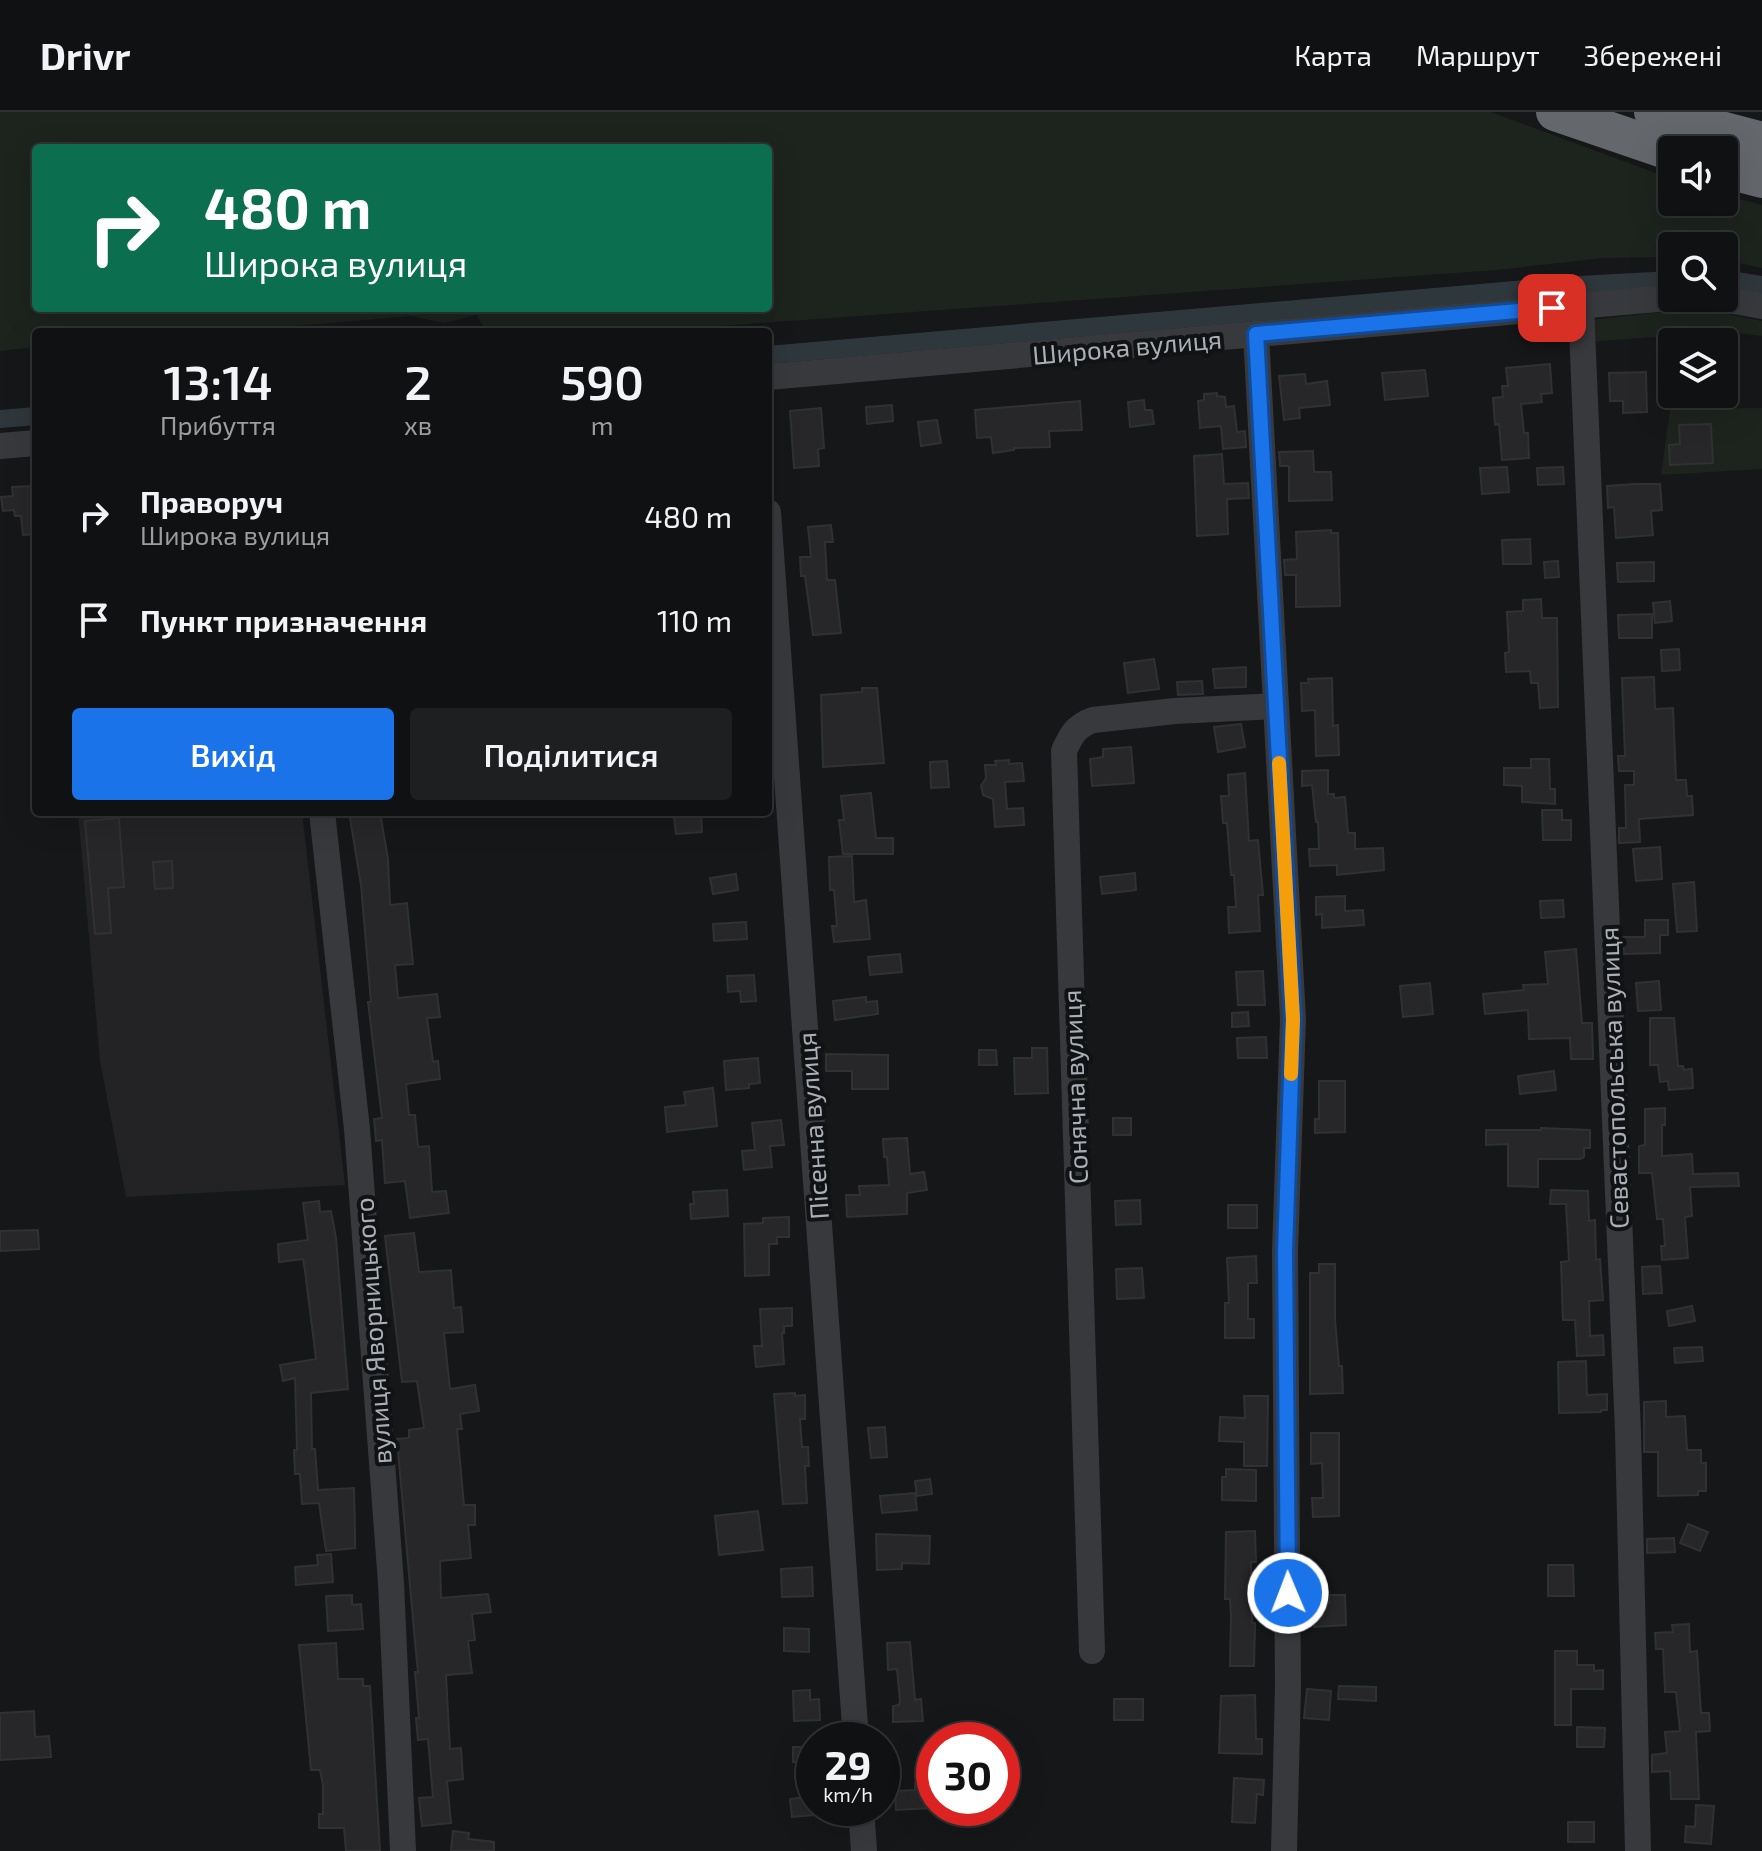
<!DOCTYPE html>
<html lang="uk">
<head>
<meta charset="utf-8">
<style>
	:root { --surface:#101112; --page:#1e1f20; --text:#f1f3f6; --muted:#9c9d9f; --line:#303132; --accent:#1a73e8 }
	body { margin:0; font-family:"Exo 2",sans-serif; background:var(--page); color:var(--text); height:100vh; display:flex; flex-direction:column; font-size:30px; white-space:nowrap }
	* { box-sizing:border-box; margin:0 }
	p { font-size:26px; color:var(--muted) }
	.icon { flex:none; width:44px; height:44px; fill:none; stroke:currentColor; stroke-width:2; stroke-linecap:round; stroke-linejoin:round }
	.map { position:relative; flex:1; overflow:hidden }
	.panel { position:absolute; left:32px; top:216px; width:740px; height:488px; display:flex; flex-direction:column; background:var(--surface); border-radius:8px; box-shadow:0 8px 32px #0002,0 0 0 2px var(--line) }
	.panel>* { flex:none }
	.banner { position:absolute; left:32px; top:32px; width:740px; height:168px; border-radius:8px; box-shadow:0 8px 32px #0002,0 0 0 2px var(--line); background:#0b6e4f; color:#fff; overflow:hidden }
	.controls { position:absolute; left:1658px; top:24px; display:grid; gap:16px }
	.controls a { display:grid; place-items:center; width:80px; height:80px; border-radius:8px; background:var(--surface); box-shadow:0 8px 32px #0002,0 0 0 2px var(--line); font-size:40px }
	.speed { position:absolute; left:796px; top:1610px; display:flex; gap:16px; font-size:40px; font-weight:700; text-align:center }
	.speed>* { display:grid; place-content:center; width:104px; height:104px; border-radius:50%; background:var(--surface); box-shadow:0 8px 32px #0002,0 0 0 2px var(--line); line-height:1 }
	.speed small { font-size:20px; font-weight:400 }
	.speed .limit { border:12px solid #d22; background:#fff; color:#111 }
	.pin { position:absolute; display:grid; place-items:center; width:68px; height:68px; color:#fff; margin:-34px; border-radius:16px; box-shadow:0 4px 12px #0006 }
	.me { position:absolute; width:88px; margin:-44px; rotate:359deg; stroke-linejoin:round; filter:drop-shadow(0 0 6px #0008) }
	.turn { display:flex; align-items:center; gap:28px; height:168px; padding:0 40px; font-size:36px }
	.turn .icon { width:104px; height:104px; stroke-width:2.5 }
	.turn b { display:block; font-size:56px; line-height:68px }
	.eta { display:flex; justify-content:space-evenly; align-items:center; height:136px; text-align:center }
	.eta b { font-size:48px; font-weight:600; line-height:56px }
	.button { display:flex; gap:16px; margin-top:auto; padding:16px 40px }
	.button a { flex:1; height:92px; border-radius:8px; background:var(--accent); color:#fff; font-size:32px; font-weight:600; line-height:92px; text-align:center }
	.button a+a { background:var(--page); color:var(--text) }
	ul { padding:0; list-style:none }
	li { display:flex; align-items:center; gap:24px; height:104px; padding:0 40px }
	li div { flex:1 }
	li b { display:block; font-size:30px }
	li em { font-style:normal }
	header { display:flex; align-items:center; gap:48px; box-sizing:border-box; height:112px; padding:0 40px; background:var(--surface); border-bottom:2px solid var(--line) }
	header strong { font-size:38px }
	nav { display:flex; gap:44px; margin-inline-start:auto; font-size:28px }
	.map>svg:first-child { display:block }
	.built { fill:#232325 }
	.green { fill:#1d231d; fill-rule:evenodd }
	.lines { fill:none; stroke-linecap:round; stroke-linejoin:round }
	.canal { stroke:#2e373b; stroke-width:18 }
	.building { fill:#272729; stroke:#313134; stroke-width:2 }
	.minor { stroke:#38393d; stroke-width:26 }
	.highway { stroke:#64686d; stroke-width:38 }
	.route-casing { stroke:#114b97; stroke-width:20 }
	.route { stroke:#1a73e8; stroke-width:14 }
	.slow { stroke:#f59e0b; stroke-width:14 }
	.labels { text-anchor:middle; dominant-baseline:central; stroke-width:8; stroke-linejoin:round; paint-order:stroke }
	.street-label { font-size:26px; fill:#aaafb7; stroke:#111213 }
</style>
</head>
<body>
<header>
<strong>Drivr</strong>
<nav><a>Карта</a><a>Маршрут</a><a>Збережені</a></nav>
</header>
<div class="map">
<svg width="1762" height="1739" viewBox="0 0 1762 1739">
	<rect width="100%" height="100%" fill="#161718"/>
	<!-- built -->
	<polygon class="built" points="78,700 302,700 345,1073 126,1085 100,949"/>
	<!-- green -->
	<g class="green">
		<path d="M 0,0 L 1491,0 L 1672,67 L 1672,90 L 1724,90 L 1724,83 L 1762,93 L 1762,156 L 1724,148 L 1724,134 L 1672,134 L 1672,145 L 1603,146 L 1497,158 L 637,220 L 487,220 L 476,203 L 444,211 L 411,204 L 226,220 L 36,220 L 36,235 L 0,239 ZM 768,36 L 768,196 L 36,196 L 36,36 Z"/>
		<polygon points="1712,199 1762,209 1762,224 1728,220 1586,230 1582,209 1662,200"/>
		<polygon points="1762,296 1762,357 1661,363 1670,297"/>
	</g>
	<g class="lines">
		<!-- canal -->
		<g class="canal">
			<polyline points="1724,167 1762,173"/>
			<polyline points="768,243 1560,174 1672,168"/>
			<polyline points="0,307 36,304"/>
		</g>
	</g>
	<!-- building -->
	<g class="building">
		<polygon points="1550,252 1552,281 1541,282 1542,290 1521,292 1524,321 1528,321 1529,346 1502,348 1499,312 1495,313 1493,286 1503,285 1502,274 1508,274 1506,256"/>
		<polygon points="1425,258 1428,284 1385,288 1382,261"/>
		<polygon points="1646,260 1647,300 1623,301 1623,289 1610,289 1609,261"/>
		<polygon points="1305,262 1306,272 1327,269 1330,293 1299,296 1300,306 1284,308 1279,264"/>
		<polygon points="1217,281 1217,284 1225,285 1226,295 1234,294 1237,320 1245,319 1246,335 1223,337 1221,314 1200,316 1198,289 1204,288 1204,282"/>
		<polygon points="1144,288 1145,298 1152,298 1154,312 1130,315 1128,290"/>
		<polygon points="1080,289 1082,318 1049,319 1050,335 1014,336 1014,338 993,341 991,325 977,326 975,298"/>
		<polygon points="892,293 893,309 867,312 866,295"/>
		<polygon points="821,296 824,336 818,337 819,354 794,356 790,299"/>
		<polygon points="937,308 941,331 921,334 918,310"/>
		<polygon points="1711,312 1713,351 1670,353 1669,333 1680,332 1679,313"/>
		<polygon points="1313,339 1314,360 1331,360 1332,388 1289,389 1289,354 1280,354 1279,340"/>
		<polygon points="1222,342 1224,372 1248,371 1249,386 1227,387 1228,422 1197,424 1194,344"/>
		<polygon points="1507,355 1509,380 1482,382 1480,356"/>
		<polygon points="1563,355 1564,372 1538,373 1537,356"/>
		<polygon points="1634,372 1660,372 1662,398 1651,399 1653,423 1616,426 1614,395 1608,396 1607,374"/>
		<polygon points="32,374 33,387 36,386 36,422 23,423 21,404 15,404 14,398 3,399 1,385 13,384 12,375"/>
		<polygon points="831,413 833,430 825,430 827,468 835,468 841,521 813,523 805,464 801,464 800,445 811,445 808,415"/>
		<polygon points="1331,418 1331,421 1338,421 1340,494 1296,495 1296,463 1285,463 1284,448 1297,447 1296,420"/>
		<polygon points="1530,427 1531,452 1503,452 1502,428"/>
		<polygon points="1558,449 1559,465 1545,466 1544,450"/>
		<polygon points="1654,450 1654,469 1618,470 1617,451"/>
		<polygon points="1541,487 1542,506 1557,506 1558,595 1540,596 1538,571 1531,571 1530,559 1506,560 1505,541 1509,540 1507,500 1523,499 1523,488"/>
		<polygon points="1670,489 1672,509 1655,511 1653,491"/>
		<polygon points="1652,502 1652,526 1619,526 1618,503"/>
		<polygon points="1679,537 1680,558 1662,559 1661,538"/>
		<polygon points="1154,547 1159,577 1128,581 1124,551"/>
		<polygon points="1246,555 1246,575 1215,576 1213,557"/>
		<polygon points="1654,565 1655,597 1673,596 1676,668 1686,668 1687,684 1692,684 1693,703 1639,707 1640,730 1619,731 1619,716 1626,716 1625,673 1634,673 1634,659 1619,659 1618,644 1625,644 1622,566"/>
		<polygon points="1332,566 1333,614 1338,613 1339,643 1316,644 1315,598 1302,599 1301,571 1309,571 1308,567"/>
		<polygon points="1202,569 1203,582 1178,583 1177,570"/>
		<polygon points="862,576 877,576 884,651 823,655 821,583 862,580"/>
		<polygon points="1241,612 1245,635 1218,640 1214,615"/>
		<polygon points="1131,635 1134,671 1092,674 1090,647 1103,645 1103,637"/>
		<polygon points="1531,647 1549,647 1550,677 1555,677 1555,692 1522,690 1522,674 1504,673 1504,656 1531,656"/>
		<polygon points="1009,648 1009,652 1022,651 1024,669 1005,670 1007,697 1023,696 1024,713 995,715 993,687 983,683 981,674 986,666 985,653 996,653 995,649"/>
		<polygon points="947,649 949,675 931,676 930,650"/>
		<polygon points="1328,658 1328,682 1334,682 1334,686 1345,685 1348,721 1355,721 1355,737 1383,736 1384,758 1337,763 1337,753 1310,754 1309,737 1319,737 1318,710 1316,710 1312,673 1302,674 1302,659"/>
		<polygon points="1245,661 1249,729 1258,728 1263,783 1258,783 1260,819 1229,821 1228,795 1236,795 1234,763 1231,763 1227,711 1223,711 1221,684 1229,684 1228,663"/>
		<polygon points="871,681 876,726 893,726 893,742 843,742 839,708 844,708 841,684"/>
		<polygon points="1542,698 1562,698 1562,708 1571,708 1571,728 1543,728"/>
		<polygon points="349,700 380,700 388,747 390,793 407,791 413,852 395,853 398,886 437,882 440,905 427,906 433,950 438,949 440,967 406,972 409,1003 415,1003 418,1035 429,1034 432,1080 446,1079 449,1101 410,1106 405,1069 385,1071 382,1028 376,1029 374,1007 382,1006 368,890 371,890 361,773"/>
		<polygon points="701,703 702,720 676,722 674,705"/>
		<polygon points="119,706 124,775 108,776 111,821 95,822 85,709"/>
		<polygon points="1660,735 1662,767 1636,769 1633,737"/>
		<polygon points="852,744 854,790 866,788 870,827 834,830 832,814 837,814 834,778 830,778 829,745"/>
		<polygon points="172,749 173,776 155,777 153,750"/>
		<polygon points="1135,761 1136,778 1102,782 1100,765"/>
		<polygon points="736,762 738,778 713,782 710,766"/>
		<polygon points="1694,770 1697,819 1677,820 1673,772"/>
		<polygon points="1345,784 1345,799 1363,798 1364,813 1322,816 1322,802 1316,803 1316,785"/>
		<polygon points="1563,788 1564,805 1541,806 1540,789"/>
		<polygon points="1645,808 1668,808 1668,823 1660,823 1660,841 1624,842 1623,825 1645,825"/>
		<polygon points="746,810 747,827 714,829 713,812"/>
		<polygon points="1576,837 1582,911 1592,911 1593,947 1571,947 1570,926 1529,927 1528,898 1485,902 1483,882 1524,878 1523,873 1548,872 1545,840"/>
		<polygon points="900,842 902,860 870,863 868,845"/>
		<polygon points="1263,859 1265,893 1238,893 1236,860"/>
		<polygon points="754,863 756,889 741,890 740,879 728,880 727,864"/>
		<polygon points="1659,869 1661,898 1638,899 1636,871"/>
		<polygon points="1430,871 1433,902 1403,905 1400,874"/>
		<polygon points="866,885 866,890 877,889 878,902 835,908 833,889"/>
		<polygon points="1248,900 1249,914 1232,915 1232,901"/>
		<polygon points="1650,906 1674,906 1678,954 1683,954 1684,958 1692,957 1693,976 1669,978 1668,969 1660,970 1658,953 1650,953"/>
		<polygon points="1266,925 1267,946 1238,946 1237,926"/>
		<polygon points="1032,936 1047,936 1048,981 1015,982 1014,946 1032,946"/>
		<polygon points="979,938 996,938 997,953 979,953"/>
		<polygon points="826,942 888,943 888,977 852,977 852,959 826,959"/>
		<polygon points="758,946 760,971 749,972 749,976 726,978 724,949"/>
		<polygon points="1554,959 1556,978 1520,982 1518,964"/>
		<polygon points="1319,969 1345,969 1345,1020 1315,1021 1315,1007 1319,1007"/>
		<polygon points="713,976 717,1014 667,1020 665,995 686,993 684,980"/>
		<polygon points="1665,996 1665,1013 1662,1013 1662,1044 1692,1042 1693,1062 1738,1061 1739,1074 1690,1075 1692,1104 1685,1105 1688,1146 1662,1148 1661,1134 1665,1134 1663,1107 1657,1107 1652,1061 1639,1061 1639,1034 1645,1033 1645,997"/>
		<rect x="1113" y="1006" width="18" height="17"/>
		<polygon points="781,1008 784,1033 770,1034 772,1055 744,1058 742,1039 755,1038 752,1011"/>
		<polygon points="1541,1016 1590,1018 1590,1036 1584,1036 1584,1045 1580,1047 1538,1047 1538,1075 1508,1074 1508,1032 1486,1033 1486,1018 1541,1018"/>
		<polygon points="907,1026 910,1062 924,1060 927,1078 907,1081 907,1102 847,1105 846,1083 860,1083 859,1074 889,1073 887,1045 884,1045 883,1027"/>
		<polygon points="727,1078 728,1104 691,1107 690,1092 694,1092 693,1080"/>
		<polygon points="1551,1078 1588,1079 1589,1109 1595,1108 1596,1148 1600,1147 1603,1188 1589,1189 1590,1224 1603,1223 1604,1243 1577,1244 1575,1208 1563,1208 1561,1150 1569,1149 1566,1092 1550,1092"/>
		<polygon points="1140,1088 1141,1112 1116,1113 1115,1089"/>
		<polygon points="319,1089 320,1100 331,1099 336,1126 348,1277 311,1281 312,1337 315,1337 318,1378 354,1376 355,1420 355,1436 326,1439 319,1391 302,1392 300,1362 295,1362 294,1338 297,1338 295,1266 283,1269 280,1253 316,1247 305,1159 303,1147 279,1150 278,1132 308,1128 303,1091"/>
		<rect x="1228" y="1093" width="29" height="23"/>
		<polygon points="789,1105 789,1125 777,1125 777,1132 769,1132 769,1163 745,1164 744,1112 763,1111 763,1106"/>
		<polygon points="38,1118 39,1137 0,1139 0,1119"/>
		<polygon points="414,1121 419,1160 451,1158 454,1196 461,1195 463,1220 444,1221 450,1277 475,1273 479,1299 460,1302 462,1317 457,1317 464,1393 475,1393 475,1413 468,1413 471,1446 440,1449 441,1486 488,1482 491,1500 472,1502 475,1528 468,1529 472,1561 446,1563 450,1637 461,1636 463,1667 447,1669 451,1711 422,1714 419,1686 433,1685 428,1627 418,1628 416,1606 419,1606 415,1560 418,1560 415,1530 397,1327 409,1326 409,1318 424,1316 417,1269 402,1270 385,1124"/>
		<polygon points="1256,1144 1257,1171 1248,1171 1248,1207 1254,1207 1254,1226 1225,1226 1225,1191 1229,1191 1227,1146"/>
		<polygon points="1319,1152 1335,1152 1335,1207 1339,1254 1342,1254 1343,1281 1310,1282 1310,1161 1319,1161"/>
		<polygon points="1660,1154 1662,1181 1643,1182 1642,1155"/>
		<polygon points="1142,1156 1144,1186 1117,1187 1116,1157"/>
		<polygon points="1692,1194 1695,1209 1669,1214 1667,1199"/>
		<polygon points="792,1196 792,1214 784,1214 784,1221 782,1221 784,1252 756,1255 754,1234 762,1234 760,1197"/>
		<polygon points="1702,1235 1703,1249 1675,1251 1674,1236"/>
		<polygon points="1586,1249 1587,1283 1607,1282 1607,1298 1601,1298 1601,1300 1559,1301 1558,1250"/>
		<polygon points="795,1281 795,1284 805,1283 805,1307 800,1307 802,1335 808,1335 809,1354 805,1354 807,1391 783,1392 774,1282"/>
		<polygon points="1244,1284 1268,1284 1267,1354 1244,1354 1244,1330 1219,1329 1220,1305 1245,1306"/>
		<polygon points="1666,1289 1666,1305 1685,1304 1687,1338 1701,1338 1701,1351 1706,1351 1706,1379 1698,1379 1698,1383 1658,1384 1658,1340 1644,1340 1644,1290"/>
		<polygon points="885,1315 887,1345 871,1346 868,1316"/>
		<polygon points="1311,1321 1339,1321 1339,1404 1313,1405 1312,1386 1323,1386 1322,1351 1311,1352"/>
		<polygon points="1226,1357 1256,1358 1256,1389 1222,1388 1222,1365 1226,1365"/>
		<polygon points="930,1367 932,1382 917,1384 915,1369"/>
		<polygon points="915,1381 917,1398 882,1401 880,1384"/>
		<polygon points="758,1399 763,1438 719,1443 715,1404"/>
		<polygon points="1688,1412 1708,1420 1700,1439 1680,1431"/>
		<polygon points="1255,1419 1256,1450 1251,1450 1252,1511 1255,1511 1254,1554 1230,1554 1231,1504 1230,1487 1225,1487 1226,1420"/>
		<polygon points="876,1422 930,1424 929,1452 902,1451 902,1457 877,1458"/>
		<polygon points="1674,1426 1675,1440 1647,1441 1647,1427"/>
		<polygon points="331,1442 333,1470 296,1473 295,1455 318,1453 317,1443"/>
		<polygon points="1548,1453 1573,1453 1574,1484 1548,1484"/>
		<polygon points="812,1455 813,1484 782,1485 781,1457"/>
		<polygon points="352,1483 352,1493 361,1492 363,1517 328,1519 326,1484"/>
		<polygon points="1329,1483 1345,1483 1346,1513 1314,1515 1313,1491 1330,1491"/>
		<polygon points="1689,1512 1690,1540 1697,1539 1701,1601 1709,1601 1710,1619 1696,1620 1699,1687 1671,1687 1670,1659 1652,1660 1652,1643 1667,1641 1665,1620 1680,1619 1676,1580 1665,1580 1663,1537 1656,1537 1655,1521 1673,1520 1672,1513"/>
		<polygon points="784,1516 809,1517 809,1540 784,1539"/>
		<polygon points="910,1530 915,1588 921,1587 923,1609 893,1610 893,1594 899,1593 900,1589 897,1557 888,1558 887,1531"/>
		<polygon points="336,1531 338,1567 363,1567 363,1574 370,1574 380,1739 346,1739 344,1716 319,1716 319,1702 323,1702 323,1673 320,1658 311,1658 299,1533"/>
		<polygon points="1555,1539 1577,1539 1577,1553 1594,1553 1594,1559 1603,1558 1603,1577 1571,1577 1571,1613 1555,1613"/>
		<polygon points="1339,1574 1376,1575 1376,1589 1338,1587"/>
		<polygon points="1307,1577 1331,1579 1329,1608 1304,1606"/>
		<polygon points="810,1578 810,1588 819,1587 820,1608 794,1609 793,1579"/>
		<polygon points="1255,1583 1256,1627 1262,1627 1262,1642 1219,1641 1221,1584"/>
		<rect x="1114" y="1587" width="29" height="21"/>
		<polygon points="34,1599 35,1625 49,1624 51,1645 0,1648 0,1601"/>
		<polygon points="1577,1615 1605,1616 1604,1635 1577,1635"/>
		<rect x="793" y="1635" width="21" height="15"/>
		<polygon points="1234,1666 1264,1668 1263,1683 1257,1682 1255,1711 1232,1710"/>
		<polygon points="915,1671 928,1671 930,1696 896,1698 895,1679 915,1678"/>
		<polygon points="814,1684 814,1703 792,1705 790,1687"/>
		<polygon points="1696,1693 1714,1694 1711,1732 1685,1730 1686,1714 1695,1715"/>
		<rect x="1568" y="1710" width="26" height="20"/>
		<polygon points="453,1719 469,1721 468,1727 494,1730 494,1739 451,1739"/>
	</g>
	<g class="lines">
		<!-- minor -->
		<g class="minor">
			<polyline points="1581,193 1628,1320 1638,1739"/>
			<polyline points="1256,222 1293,907 1285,1139 1288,1575 1284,1739"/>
			<polyline points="768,265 1669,186 1734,189 1762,194"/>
			<polyline points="0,334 36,331"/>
			<polyline points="768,400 856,1628"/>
			<polyline points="322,700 357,1017 391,1471 403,1739"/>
			<path d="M 1092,1539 L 1064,639 C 1071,623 1076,614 1093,608 L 1175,599 L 1276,594"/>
			<polyline points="861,1696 864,1739"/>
		</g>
		<!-- highway -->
		<g class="highway">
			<polyline points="1555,0 1672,40"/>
			<polyline points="1653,0 1762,29"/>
			<polyline points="1724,57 1762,67"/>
		</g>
	</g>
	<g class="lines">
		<defs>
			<polyline id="route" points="1288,1481 1285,1139 1293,907 1256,222 1552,196"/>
		</defs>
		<!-- route casing -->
		<use href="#route" class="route-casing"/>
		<!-- route -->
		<use href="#route" class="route"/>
		<!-- slow -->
		<polyline class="slow" points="1279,651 1293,907 1291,962"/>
	</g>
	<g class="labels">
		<!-- street labels -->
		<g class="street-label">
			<text transform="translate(1127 234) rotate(-5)">Широка вулиця</text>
			<text transform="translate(1613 966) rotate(-92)">Севастопольська вулиця</text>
			<text transform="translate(1074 975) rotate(-92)">Сонячна вулиця</text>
			<text transform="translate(812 1014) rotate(-94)">Пісенна вулиця</text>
			<text transform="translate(372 1219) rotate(-94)">вулиця Яворницького</text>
		</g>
	</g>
</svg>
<div class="controls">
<a><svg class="icon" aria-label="sound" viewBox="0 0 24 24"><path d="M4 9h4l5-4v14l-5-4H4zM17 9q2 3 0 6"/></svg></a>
<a><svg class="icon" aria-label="search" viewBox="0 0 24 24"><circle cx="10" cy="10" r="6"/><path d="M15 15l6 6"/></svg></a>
<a><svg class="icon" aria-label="layers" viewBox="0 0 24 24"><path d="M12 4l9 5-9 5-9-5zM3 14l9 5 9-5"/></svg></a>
</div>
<div class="speed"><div>29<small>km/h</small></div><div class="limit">30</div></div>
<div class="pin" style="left:1552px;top:196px;background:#d93025"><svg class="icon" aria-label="arrive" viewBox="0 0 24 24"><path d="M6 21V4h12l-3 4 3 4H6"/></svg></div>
<svg class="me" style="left:1288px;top:1481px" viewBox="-20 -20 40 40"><circle r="17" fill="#1a73e8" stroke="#fff" stroke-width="3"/><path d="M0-11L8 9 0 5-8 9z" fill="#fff"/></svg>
<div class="banner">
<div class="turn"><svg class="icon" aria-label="right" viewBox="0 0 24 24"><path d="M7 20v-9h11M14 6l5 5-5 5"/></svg><div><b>480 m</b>Широка вулиця</div></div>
</div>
<section class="panel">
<div class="eta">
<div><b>13:14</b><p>Прибуття</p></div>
<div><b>2</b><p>хв</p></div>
<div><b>590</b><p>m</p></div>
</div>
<ul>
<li><svg class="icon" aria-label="right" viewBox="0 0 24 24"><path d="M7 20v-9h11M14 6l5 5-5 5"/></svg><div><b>Праворуч</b><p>Широка вулиця</p></div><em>480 m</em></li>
<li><svg class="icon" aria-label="arrive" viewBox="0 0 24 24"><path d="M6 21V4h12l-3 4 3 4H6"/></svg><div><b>Пункт призначення</b></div><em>110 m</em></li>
</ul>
<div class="button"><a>Вихід</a><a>Поділитися</a></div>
</section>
</div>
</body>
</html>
